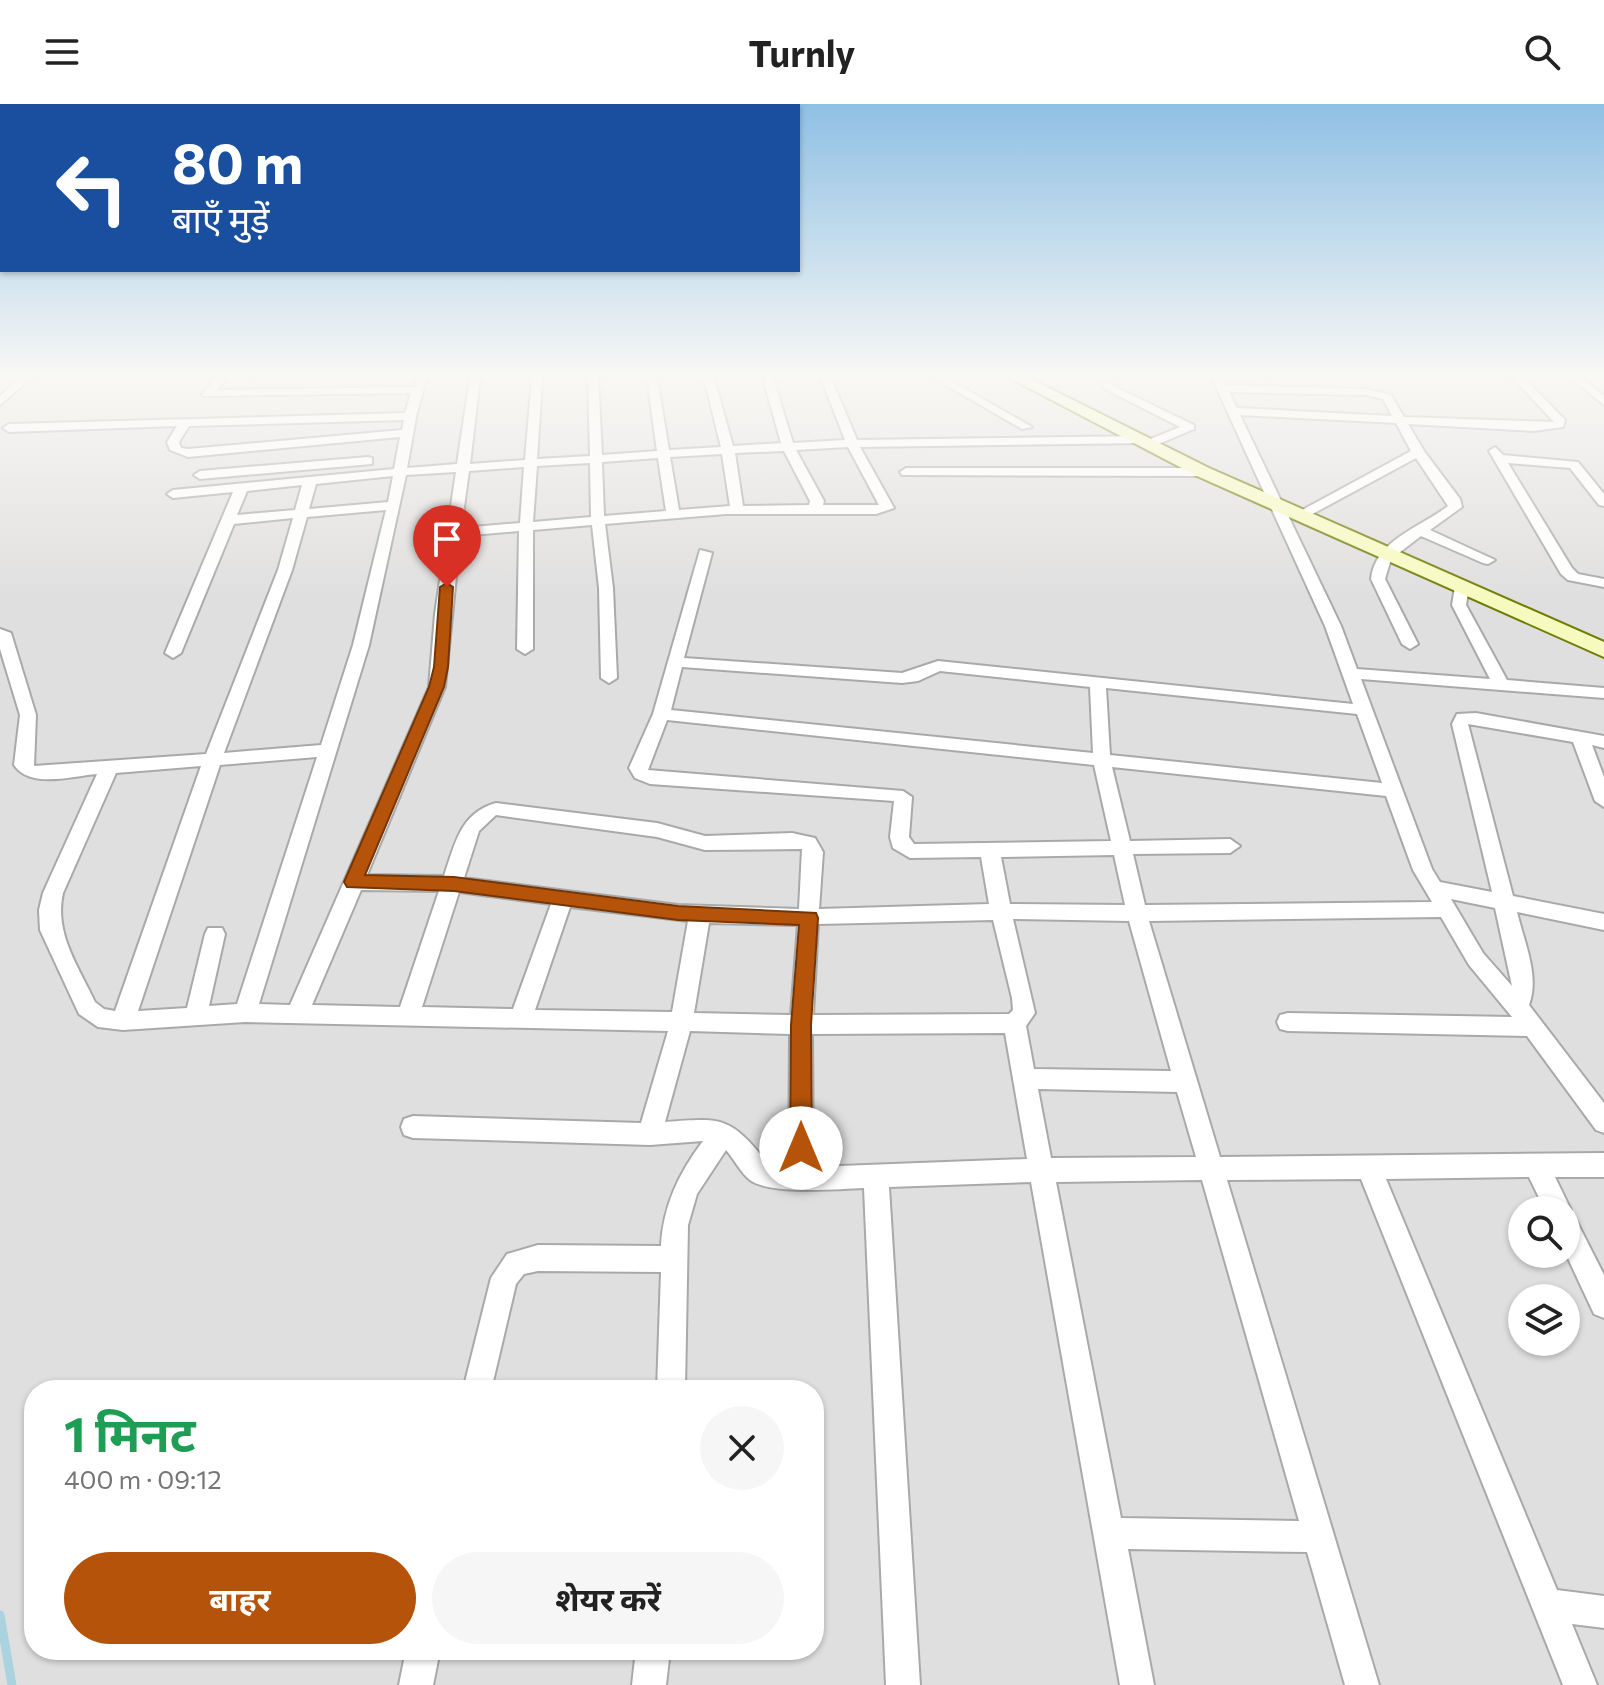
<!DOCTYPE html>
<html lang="hi">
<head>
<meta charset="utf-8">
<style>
	:root { --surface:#fff; --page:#f6f6f6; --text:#222; --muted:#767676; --accent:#b45309 }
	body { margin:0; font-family:Commissioner,"Noto Sans Devanagari",sans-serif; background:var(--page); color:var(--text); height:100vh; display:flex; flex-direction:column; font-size:30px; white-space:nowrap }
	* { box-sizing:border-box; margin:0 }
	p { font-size:26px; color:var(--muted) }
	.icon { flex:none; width:44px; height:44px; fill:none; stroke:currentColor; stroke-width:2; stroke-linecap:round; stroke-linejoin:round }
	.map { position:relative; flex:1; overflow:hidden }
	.side { position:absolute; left:24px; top:1276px; width:800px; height:280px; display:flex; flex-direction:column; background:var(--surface); border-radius:32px; box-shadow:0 2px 6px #0004 }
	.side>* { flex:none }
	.guide { position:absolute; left:0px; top:0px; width:800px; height:168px; box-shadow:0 2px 6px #0004; background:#1a4fa0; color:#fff; overflow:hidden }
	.controls { position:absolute; left:1508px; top:1092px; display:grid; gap:16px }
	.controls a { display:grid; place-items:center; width:72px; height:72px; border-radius:50%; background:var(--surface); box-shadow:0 2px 6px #0004; font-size:40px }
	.pin { position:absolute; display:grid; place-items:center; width:68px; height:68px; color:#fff; margin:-82px -34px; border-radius:50% 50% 50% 0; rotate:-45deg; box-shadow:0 0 8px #0007 }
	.pin .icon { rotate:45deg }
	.me { position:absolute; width:88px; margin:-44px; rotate:0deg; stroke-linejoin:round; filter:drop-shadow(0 0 6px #0008) }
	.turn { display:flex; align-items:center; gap:28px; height:168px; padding:0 40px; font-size:36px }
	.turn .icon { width:104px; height:104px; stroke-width:2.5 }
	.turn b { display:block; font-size:56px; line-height:68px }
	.round { display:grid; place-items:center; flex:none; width:84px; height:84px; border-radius:42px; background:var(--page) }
	.head { display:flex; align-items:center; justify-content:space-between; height:136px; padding:0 40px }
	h1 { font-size:48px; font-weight:700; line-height:60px; color:#1e9e55 }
	.action { display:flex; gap:16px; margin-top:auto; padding:16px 40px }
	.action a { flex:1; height:92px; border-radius:48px; background:var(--accent); color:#fff; font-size:32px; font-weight:700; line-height:92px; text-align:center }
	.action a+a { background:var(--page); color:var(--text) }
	header { display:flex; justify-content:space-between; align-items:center; height:104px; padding:0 40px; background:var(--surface); font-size:36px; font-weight:700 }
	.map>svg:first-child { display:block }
	.residential { fill:#e0dfdf; fill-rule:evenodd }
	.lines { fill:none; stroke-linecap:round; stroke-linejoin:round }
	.stream { stroke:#aad3df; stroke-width:9 }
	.street-casing { stroke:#a9a9a9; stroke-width:4 }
	.secondary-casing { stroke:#707d05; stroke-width:4 }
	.street { fill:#fff; fill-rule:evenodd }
	.secondary { fill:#f7fabf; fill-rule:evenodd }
	.route { fill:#b45309; stroke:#753606; stroke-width:2 }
</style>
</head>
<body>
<header><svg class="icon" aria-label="menu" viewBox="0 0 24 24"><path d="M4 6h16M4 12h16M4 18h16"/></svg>Turnly<svg class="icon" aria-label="search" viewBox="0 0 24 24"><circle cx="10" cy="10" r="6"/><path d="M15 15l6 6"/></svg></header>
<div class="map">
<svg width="1604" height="1581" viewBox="0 0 1604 1581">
	<rect width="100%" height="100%" fill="#f2efe9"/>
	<!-- residential -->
	<path class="residential" d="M 0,274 L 1604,274 L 1604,1581 L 0,1581 ZM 1522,1106 L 1566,1106 L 1566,1150 L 1522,1150 ZM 1522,1194 L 1566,1194 L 1566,1238 L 1522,1238 ZM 34,1286 L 814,1286 L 814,1546 L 34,1546 Z"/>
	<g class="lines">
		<!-- stream -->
		<polyline class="stream" points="0,1511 12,1581"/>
		<defs>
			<g id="street">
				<polygon points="20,274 31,274 0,301 0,292"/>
				<path d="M 216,274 L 226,274 L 217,286 L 414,283 L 417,274 L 427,274 L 417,308 L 407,364 L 457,360 L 470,274 L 480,274 L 470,360 L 525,356 L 532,274 L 542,274 L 537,355 L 590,352 L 588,274 L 598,274 L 602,351 L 657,347 L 647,274 L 657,274 L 669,346 L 721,343 L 704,274 L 714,274 L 733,342 L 781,339 L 763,274 L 773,274 L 793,339 L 845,336 L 821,274 L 831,274 L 857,336 L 1142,332 L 1148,336 L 1180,323 L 1103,284 L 1103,280 L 1107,279 L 1194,321 L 1194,325 L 1149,344 L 1144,339 L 860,343 L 894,404 L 876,410 L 726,410 L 605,420 L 613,484 L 617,574 L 609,579 L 601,574 L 599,484 L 592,421 L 533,426 L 533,545 L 525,550 L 517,545 L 519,427 L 460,432 L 445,583 L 367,771 L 444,772 C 455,740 460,709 496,699 L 657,719 L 705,732 L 792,729 L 815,734 L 823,748 L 819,805 L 989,800 L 981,753 L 910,754 L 893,744 L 890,733 L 894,697 L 650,680 L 635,674 L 629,664 L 653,610 L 700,446 L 712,449 L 684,554 L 902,569 L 938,557 L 1353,600 L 1325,522 L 1212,274 L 1222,274 L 1226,281 L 1366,285 L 1391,291 L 1404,313 L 1554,318 L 1513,274 L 1524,274 L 1565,316 L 1563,323 L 1534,327 L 1408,320 L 1424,347 L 1460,395 L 1462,403 L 1430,426 L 1495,456 L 1488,460 L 1483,459 L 1421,432 L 1391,455 L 1385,475 L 1418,540 L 1410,545 L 1402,540 L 1371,475 C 1375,436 1421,423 1448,402 L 1416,354 L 1305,414 L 1293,411 L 1411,347 L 1396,319 L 1240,311 L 1341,522 L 1357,565 L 1490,575 L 1452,501 L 1455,483 L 1462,479 L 1469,483 L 1466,501 L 1507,576 L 1604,584 L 1604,594 L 1361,575 L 1432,765 L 1440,778 L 1492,788 L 1452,620 L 1457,610 L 1476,609 L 1604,632 L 1604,644 L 1592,641 L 1604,673 L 1604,703 L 1595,697 L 1573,638 L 1468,620 L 1513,792 L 1604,810 L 1604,826 L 1517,808 C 1524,838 1540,872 1529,901 L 1604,999 L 1604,1029 L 1596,1026 L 1527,932 L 1288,927 L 1280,925 L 1277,918 L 1280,911 L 1288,909 L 1512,913 L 1469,861 L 1441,813 L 1149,817 L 1220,1053 L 1604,1049 L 1604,1073 L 1555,1073 L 1571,1106 L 1568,1111 L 1575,1114 L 1604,1171 L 1604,1214 L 1594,1210 L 1566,1150 L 1566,1106 L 1545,1106 L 1529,1073 L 1386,1075 L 1557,1486 L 1604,1492 L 1604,1524 L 1572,1520 L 1597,1581 L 1563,1581 L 1361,1075 L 1227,1076 L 1379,1581 L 1345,1581 L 1307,1448 L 1128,1445 L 1154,1581 L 1120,1581 L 1031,1078 L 889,1083 L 920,1581 L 886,1581 L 864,1084 C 839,1085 770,1091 750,1076 C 741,1069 734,1055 726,1046 L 697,1090 L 688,1121 L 685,1286 L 657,1286 L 661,1168 L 538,1167 L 524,1170 L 516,1180 L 491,1286 L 463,1286 L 491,1174 L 507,1150 L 538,1141 L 661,1142 C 663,1102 679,1069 703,1037 L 650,1041 L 413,1034 L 404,1031 L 401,1023 L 404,1015 L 413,1012 L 641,1019 L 668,927 L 245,918 L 123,926 L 98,923 L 79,910 L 40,826 L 39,806 L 43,789 L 97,670 C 72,672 30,685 14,661 L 20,611 L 0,545 L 0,525 L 11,529 L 36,611 L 34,662 L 206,650 L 278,466 L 293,414 L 234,420 L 181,549 L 173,554 L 165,549 L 233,388 L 173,394 L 167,390 L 173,386 L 394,365 L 400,333 L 188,353 L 170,346 L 167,338 L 177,322 L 9,328 L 3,324 L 9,320 L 405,309 L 411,289 L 204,292 L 202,290 ZM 1229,288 L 1366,291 L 1383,295 L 1392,312 L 1237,304 ZM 404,316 L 402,326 L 188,345 L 181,344 L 179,338 L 189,322 ZM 848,343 L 879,401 L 823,401 L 824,397 L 796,346 ZM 784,347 L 810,397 L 809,401 L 743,402 L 735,349 ZM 722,350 L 730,402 L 679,406 L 670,353 ZM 658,354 L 666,407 L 604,412 L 602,358 ZM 590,359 L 591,413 L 533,418 L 537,362 ZM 524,363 L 520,419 L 461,424 L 469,367 ZM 456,368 L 435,510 L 429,583 L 290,901 L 259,900 L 369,541 L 406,371 ZM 393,372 L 388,398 L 309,405 L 316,380 ZM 302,381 L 295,406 L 237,411 L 247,387 ZM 386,406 L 353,541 L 321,641 L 224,649 L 292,466 L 307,413 ZM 682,563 L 902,579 L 918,577 L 940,567 L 1090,583 L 1093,649 L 671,606 ZM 1106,584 L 1357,610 L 1382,679 L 1110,651 ZM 667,616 L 1094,661 L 1111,737 L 914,740 L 909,733 L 912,693 L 903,687 L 648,666 ZM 317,653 L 237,900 L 209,902 L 225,830 L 222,824 L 208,824 L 205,830 L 187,904 L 138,907 L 220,661 ZM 201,662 L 115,907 L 104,905 L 95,898 C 78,862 54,829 63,789 L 116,669 ZM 1112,663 L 1386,692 L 1413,766 L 1432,798 L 1145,801 L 1133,750 L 1230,749 L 1240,742 L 1230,735 L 1130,737 ZM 496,711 L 657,733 L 705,746 L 802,745 L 799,805 L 678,801 L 464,774 L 479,727 ZM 1114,751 L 1125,801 L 1010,800 L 1001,753 ZM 361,786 L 439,787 L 400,903 L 312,901 ZM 459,788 L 551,800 L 513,905 L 422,903 ZM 1451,795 L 1495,804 L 1512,882 L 1483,849 ZM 570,803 L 688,817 L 672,908 L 535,906 ZM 1013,815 L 1129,817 L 1171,967 L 1034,965 L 1026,922 L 1035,909 ZM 993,816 L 1012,894 L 1013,906 L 1009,910 L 813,911 L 818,820 ZM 709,819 L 798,821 L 791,911 L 694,909 ZM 690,927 L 790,930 L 789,1061 L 766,1057 C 729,1012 722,1014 665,1018 ZM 1005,929 L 1027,1055 L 813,1063 L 812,930 ZM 1038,985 L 1177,988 L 1196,1053 L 1051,1054 ZM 1202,1076 L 1299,1417 L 1121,1414 L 1056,1078 Z"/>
				<polygon points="934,274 946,274 1032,323 1022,325"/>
				<polygon points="1571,274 1582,274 1604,292 1604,301"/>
				<polygon points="1495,343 1503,351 1578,358 1604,390 1604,402 1599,401 1570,364 1508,359 1572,464 1578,470 1604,475 1604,483 1568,476 1561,470 1489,347"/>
				<polygon points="368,353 372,354 372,360 200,375 194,371 200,367"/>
				<polygon points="906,364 1203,364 1209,368 1203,372 902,371 900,368"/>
				<polygon points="406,1546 440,1546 433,1581 399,1581"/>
				<polygon points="636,1546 670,1546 666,1581 632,1581"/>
			</g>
			<polygon id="secondary" points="1010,274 1029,274 1209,364 1604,538 1604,553 1197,372"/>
		</defs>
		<!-- street casing -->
		<use href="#street" class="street-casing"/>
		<!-- secondary casing -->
		<use href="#secondary" class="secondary-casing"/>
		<!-- street -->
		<use href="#street" class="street"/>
		<!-- secondary -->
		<use href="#secondary" class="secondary"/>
	</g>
	<!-- sky -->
	<linearGradient id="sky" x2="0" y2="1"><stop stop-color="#8fc0e4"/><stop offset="0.55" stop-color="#f9f8f5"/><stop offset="1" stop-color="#f9f8f5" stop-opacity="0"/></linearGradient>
	<rect width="1604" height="495" fill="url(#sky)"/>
	<!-- route -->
	<polygon class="route" points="447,479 453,483 448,563 444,583 365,771 454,773 678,802 816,809 818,814 811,921 812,1044 809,1051 801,1054 793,1051 790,1044 791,921 799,821 678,816 454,787 347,783 344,778 429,583 434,563 440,483"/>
</svg>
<div class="controls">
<a><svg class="icon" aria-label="search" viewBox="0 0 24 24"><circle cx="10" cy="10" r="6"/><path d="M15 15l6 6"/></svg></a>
<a><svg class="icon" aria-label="layers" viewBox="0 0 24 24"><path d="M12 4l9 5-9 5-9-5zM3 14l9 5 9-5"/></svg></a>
</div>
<div class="pin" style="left:447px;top:483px;background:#d93025"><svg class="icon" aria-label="arrive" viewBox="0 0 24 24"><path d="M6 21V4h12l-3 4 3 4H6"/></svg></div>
<svg class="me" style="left:801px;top:1044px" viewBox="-20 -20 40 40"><circle r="19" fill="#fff"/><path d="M0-13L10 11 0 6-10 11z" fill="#b45309"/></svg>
<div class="guide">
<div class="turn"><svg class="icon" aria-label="left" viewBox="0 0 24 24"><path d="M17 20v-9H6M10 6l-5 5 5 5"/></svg><div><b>80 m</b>बाएँ मुड़ें</div></div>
</div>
<section class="side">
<div class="head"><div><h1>1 मिनट</h1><p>400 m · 09:12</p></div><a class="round"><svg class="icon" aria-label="close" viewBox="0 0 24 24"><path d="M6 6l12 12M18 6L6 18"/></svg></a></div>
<div class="action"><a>बाहर</a><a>शेयर करें</a></div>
</section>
</div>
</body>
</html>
